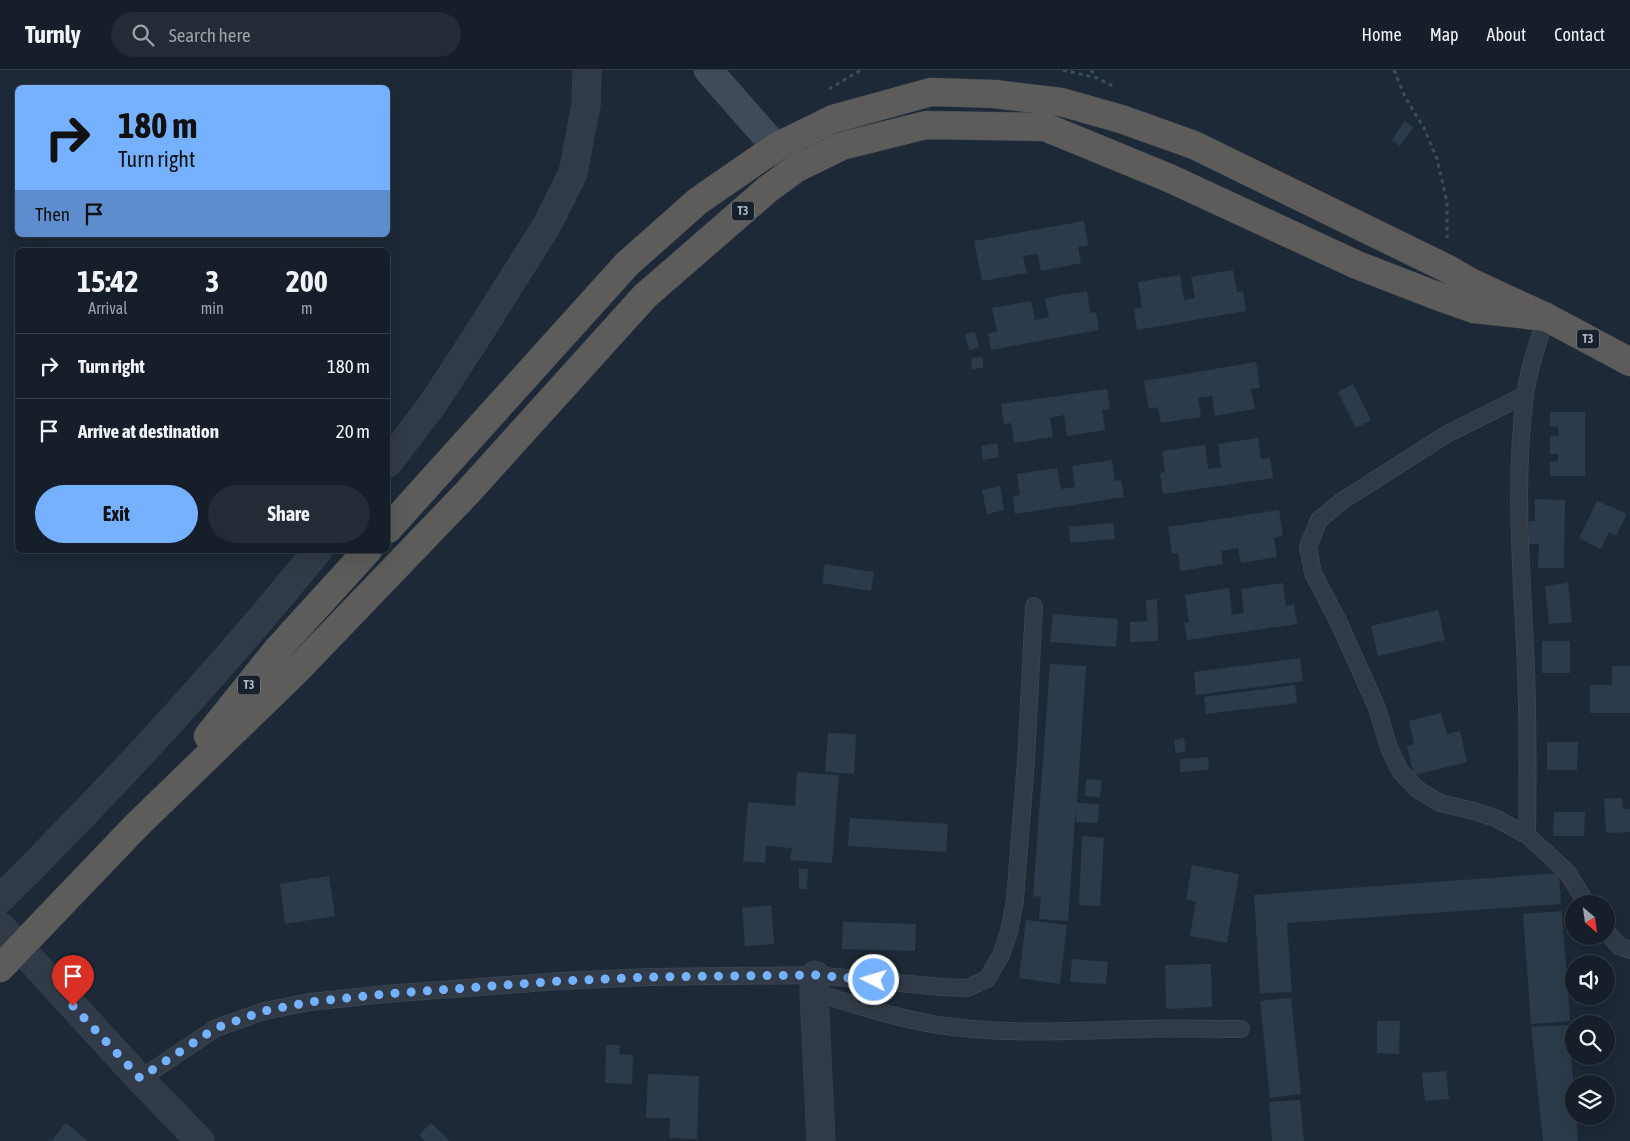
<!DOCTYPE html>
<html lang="en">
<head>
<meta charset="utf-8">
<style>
	:root { --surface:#161f29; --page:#232c35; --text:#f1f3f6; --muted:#9ea2a8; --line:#353d46; --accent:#75b1ff }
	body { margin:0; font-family:"Asap Condensed",sans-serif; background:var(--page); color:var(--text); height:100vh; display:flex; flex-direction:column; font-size:19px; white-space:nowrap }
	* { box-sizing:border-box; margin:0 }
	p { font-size:16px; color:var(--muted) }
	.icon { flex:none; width:28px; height:28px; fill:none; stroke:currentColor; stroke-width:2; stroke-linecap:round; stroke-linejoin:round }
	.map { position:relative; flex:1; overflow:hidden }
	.sheet { position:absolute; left:15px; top:178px; width:375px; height:305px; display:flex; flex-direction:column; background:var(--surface); border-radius:8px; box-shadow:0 5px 20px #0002,0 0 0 1px var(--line) }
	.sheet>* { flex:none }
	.top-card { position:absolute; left:15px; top:15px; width:375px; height:152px; border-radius:8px; box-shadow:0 5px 20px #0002,0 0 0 1px var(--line); background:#75b1ff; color:#111; overflow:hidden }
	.needle { width:32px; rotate:151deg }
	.fabs { position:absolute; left:1565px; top:825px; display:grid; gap:10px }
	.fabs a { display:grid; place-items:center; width:50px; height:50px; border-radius:50%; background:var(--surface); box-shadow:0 5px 20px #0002,0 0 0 1px var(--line); font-size:25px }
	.pin { position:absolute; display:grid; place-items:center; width:42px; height:42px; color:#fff; margin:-51px -21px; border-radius:50% 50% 50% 0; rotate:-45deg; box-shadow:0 0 5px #0007 }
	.pin .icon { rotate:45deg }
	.me { position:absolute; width:55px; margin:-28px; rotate:275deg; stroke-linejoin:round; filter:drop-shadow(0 0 4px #0008) }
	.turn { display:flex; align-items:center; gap:18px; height:105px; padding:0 20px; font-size:22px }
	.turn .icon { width:65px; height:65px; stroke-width:2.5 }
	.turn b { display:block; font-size:35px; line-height:42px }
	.then { display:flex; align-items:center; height:48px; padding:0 20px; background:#0003; gap:10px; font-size:19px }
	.eta { display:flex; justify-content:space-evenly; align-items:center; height:85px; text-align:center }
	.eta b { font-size:30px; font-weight:700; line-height:35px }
	.action { display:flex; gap:10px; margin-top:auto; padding:10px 20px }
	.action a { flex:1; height:58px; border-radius:30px; background:var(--accent); color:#111; font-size:20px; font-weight:700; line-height:58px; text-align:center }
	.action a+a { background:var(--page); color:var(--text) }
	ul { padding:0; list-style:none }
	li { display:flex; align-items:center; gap:15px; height:65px; padding:0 20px; border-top:1px solid var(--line) }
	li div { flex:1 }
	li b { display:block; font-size:19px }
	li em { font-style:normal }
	header { display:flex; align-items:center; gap:30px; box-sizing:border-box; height:70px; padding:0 25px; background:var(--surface); border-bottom:1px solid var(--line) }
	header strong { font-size:24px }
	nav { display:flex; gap:28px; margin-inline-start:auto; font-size:18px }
	.search { width:350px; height:45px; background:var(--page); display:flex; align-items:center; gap:12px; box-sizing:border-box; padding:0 18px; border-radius:28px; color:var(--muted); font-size:19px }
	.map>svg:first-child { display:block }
	.building { fill:#2c3b4b }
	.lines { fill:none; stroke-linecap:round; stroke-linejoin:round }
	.service-casing { stroke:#3a4450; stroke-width:18 }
	.minor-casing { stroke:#3a4450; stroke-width:29 }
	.secondary-casing { stroke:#3a4450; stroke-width:29 }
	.trunk-casing { stroke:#39434e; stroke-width:29 }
	.path { stroke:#385050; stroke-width:3; stroke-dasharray:4 4; stroke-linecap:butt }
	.service { stroke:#313b47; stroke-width:16 }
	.minor { stroke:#313b47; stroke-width:28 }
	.secondary { stroke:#3f4a5a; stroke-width:28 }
	.trunk { stroke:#5e5c5a; stroke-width:28 }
	.route { stroke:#75b1ff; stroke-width:9; stroke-dasharray:0 16.2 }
	.labels { text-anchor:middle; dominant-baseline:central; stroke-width:5; stroke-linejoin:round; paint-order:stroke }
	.shield { fill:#17202b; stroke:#7e8997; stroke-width:1 }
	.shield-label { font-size:12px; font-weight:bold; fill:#aab6c5 }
</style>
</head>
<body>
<header>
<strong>Turnly</strong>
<div class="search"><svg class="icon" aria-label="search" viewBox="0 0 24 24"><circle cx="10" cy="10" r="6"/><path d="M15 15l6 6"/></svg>Search here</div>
<nav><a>Home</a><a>Map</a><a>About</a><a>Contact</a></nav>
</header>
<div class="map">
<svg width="1630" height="1071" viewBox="0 0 1630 1071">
	<rect width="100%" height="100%" fill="#1d2937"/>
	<!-- building -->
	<g class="building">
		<polygon points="1405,51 1413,57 1400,76 1392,70"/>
		<polygon points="1084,151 1088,175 1078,177 1081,193 1041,201 1038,184 1023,186 1027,203 982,211 974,171"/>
		<polygon points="1233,200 1237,222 1243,221 1246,241 1137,260 1134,239 1142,237 1138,212 1180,205 1184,230 1195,228 1191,207"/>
		<polygon points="1087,221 1090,243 1096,242 1099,260 991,280 988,263 997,262 992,238 1031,231 1035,250 1049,247 1045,228"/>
		<polygon points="975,262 979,277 969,280 965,264"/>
		<polygon points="983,287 983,298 972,299 971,288"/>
		<polygon points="1256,292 1260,318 1251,319 1255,339 1215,346 1212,326 1198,328 1201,347 1161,353 1158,337 1149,339 1144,311"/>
		<polygon points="1353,314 1371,350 1356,358 1338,322"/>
		<polygon points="1107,319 1110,339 1102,340 1105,360 1067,366 1064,345 1050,348 1053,367 1014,373 1011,353 1004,354 1001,334"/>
		<polygon points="1550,342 1585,342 1585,406 1550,406 1550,392 1558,391 1558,384 1550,384 1550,366 1559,366 1558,357 1550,356"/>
		<polygon points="1258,368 1261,389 1270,388 1273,408 1163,424 1160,403 1165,402 1162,381 1205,375 1208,399 1221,397 1218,374"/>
		<polygon points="997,373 999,387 983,390 981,376"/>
		<polygon points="1112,390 1115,411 1121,410 1124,427 1015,444 1013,426 1020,425 1017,404 1057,398 1061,419 1075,417 1072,396"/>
		<polygon points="1000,416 1004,440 987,444 982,420"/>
		<polygon points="1535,429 1565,430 1564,498 1538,498 1539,474 1529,474 1529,451 1535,451"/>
		<polygon points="1597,431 1627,444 1616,466 1609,462 1601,479 1579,468"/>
		<polygon points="1279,440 1283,466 1274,468 1277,487 1241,493 1238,478 1221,481 1223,494 1180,501 1178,483 1172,484 1168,457"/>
		<polygon points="1113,453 1115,469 1070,473 1069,457"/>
		<polygon points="825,494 874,502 871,521 822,513"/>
		<polygon points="1283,513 1286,536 1294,534 1297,554 1187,570 1184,553 1189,552 1185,525 1229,518 1232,545 1244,543 1241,519"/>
		<polygon points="1568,513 1572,552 1549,554 1545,516"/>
		<polygon points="1157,529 1158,571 1130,572 1130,552 1147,551 1146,530"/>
		<polygon points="1438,540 1445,570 1378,586 1371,556"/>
		<polygon points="1053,544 1118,549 1116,577 1050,572"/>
		<rect x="1542" y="571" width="28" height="32"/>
		<polygon points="1300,588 1303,611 1196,625 1194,602"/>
		<polygon points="1050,594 1086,596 1077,733 1099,734 1098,753 1076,752 1076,735 1068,851 1039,849 1041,827 1033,826"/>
		<polygon points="1612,596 1630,596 1630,643 1590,643 1590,615 1612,615"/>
		<polygon points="1295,615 1297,633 1206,644 1204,627"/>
		<polygon points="1441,643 1447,664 1460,661 1467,692 1414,705 1407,676 1414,674 1409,651"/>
		<polygon points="828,663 856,664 854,704 825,702"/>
		<polygon points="1184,668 1186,681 1176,683 1174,670"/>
		<polygon points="1547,672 1578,672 1577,700 1547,700"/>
		<polygon points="1208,687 1209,700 1180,702 1180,689"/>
		<polygon points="797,702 839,705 832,793 790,790 792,778 766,776 765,793 743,791 748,732 795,736"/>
		<polygon points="1086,709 1102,710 1100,727 1085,726"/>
		<polygon points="1622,728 1623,739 1630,739 1630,762 1606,763 1604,729"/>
		<polygon points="1554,742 1585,742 1584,766 1553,766"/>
		<polygon points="850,748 948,754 946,782 848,776"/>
		<polygon points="1082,766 1104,768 1100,836 1079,835"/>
		<polygon points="1192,795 1239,804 1227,873 1190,866 1196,831 1186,830"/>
		<polygon points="799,799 808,799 807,819 799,819"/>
		<polygon points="1559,803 1561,834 1287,853 1292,922 1260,923 1254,825"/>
		<polygon points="329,806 335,846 285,854 280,814"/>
		<polygon points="771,835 774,874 745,876 742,838"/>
		<polygon points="1562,841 1570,951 1531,954 1523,844"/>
		<polygon points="1026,850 1067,855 1060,914 1019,908"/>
		<polygon points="843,852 916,854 915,881 842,879"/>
		<polygon points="1072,889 1108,892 1106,914 1070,912"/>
		<polygon points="1211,894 1212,937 1166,939 1165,895"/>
		<polygon points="1291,928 1301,1024 1270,1028 1260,931"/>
		<polygon points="1377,951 1400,951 1399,984 1377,983"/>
		<polygon points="1568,955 1574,1019 1574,1046 1576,1046 1578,1071 1543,1071 1531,957"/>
		<polygon points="606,975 620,975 619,984 633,985 632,1014 605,1013"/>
		<polygon points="1446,1001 1449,1029 1425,1031 1422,1003"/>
		<polygon points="648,1004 699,1006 697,1069 669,1068 670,1048 646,1048"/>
		<polygon points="1300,1030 1304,1071 1272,1071 1269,1032"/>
		<polygon points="66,1053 88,1071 51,1071"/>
		<polygon points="431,1053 450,1071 425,1071 419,1065"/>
	</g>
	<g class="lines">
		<defs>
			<g id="service">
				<polyline points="1525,325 1447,364 1342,431 1319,450 1308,477 1313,503 1339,553 1377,638 1389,678 1400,701 1417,719 1440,733 1474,741 1495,748 1527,765 1567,802 1587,834"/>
				<path d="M 1527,765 C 1528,702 1528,639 1525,576 C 1521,493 1514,409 1525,327 C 1528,300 1538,273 1546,247"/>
				<polyline points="1606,861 1619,876 1630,880"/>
				<path d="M 814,922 C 855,935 896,948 938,955 C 1005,965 1072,961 1139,959 C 1173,958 1207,959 1241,959"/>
				<polyline points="140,1009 216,958 264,941 310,932 385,924 560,911 649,907 815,905 941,917 967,918 987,909 1001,885 1009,862 1015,830 1026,691 1034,536"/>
			</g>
			<g id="minor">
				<polyline points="388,393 432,335 481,260 547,155 573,103 586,35 587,0"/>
				<path d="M 0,829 C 112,718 219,602 318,480"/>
				<polyline points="0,856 140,1009 200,1071"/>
				<polyline points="815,905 814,922 821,1071"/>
			</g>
			<polyline id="secondary" points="708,0 795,99"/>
			<g id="trunk">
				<polyline points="388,459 627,194 698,131 776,77 833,49 931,22 994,24 1061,32 1121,49 1194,75 1448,199 1470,212 1546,247 1630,292"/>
				<polyline points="208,666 277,580 368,480"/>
				<polyline points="0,898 137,755 296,601 467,423 645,226 768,119 795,99 842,76 926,55 1045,57 1169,108 1357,195 1432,224 1474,239 1546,247"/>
			</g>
		</defs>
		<!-- service casing -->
		<use href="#service" class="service-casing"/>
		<!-- minor casing -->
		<use href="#minor" class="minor-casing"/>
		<!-- secondary casing -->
		<use href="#secondary" class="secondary-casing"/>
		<!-- trunk casing -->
		<use href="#trunk" class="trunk-casing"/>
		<!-- path -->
		<g class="path">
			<polyline points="1063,0 1097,8 1113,16"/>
			<polyline points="1091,0 1096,8"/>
			<polyline points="1394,0 1405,27 1424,58 1437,89 1447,132 1447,168"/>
			<polyline points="829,19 861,0"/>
		</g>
		<!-- service -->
		<use href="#service" class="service"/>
		<!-- minor -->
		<use href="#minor" class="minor"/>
		<!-- secondary -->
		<use href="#secondary" class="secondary"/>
		<!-- trunk -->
		<use href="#trunk" class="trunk"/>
	</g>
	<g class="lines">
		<!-- route -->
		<polyline class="route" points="73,936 140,1008 216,958 264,941 310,932 385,924 560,911 649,907 815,905 874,910"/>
	</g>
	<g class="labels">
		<!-- shield labels -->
		<g class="shield">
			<rect x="732" y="131.5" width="22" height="19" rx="4"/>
			<rect x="1577" y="259.5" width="22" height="19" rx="4"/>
			<rect x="238" y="605.5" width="22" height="19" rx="4"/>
		</g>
		<g class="shield-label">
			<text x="743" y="141">T3</text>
			<text x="1588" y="269">T3</text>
			<text x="249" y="615">T3</text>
		</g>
	</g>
</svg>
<div class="fabs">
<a><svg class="needle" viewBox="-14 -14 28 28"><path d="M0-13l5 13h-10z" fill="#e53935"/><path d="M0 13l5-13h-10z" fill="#9ea2a8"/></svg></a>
<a><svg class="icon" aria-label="sound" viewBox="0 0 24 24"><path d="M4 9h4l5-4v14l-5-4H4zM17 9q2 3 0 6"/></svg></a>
<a><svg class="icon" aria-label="search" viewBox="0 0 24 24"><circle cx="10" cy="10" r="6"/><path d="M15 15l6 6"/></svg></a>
<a><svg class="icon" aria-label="layers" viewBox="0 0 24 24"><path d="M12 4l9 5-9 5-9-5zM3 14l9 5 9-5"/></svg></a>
</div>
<div class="pin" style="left:73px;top:936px;background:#d93025"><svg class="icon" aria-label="arrive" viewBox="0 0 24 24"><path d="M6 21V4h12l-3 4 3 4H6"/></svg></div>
<svg class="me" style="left:874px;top:910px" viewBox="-20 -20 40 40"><circle r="17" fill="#75b1ff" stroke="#fff" stroke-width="3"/><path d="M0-11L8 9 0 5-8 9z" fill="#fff"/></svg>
<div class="top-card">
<div class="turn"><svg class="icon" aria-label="right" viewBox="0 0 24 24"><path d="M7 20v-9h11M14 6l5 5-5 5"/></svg><div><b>180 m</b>Turn right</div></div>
<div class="then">Then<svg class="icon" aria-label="arrive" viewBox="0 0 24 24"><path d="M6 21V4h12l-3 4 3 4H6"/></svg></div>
</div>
<section class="sheet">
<div class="eta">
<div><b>15:42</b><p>Arrival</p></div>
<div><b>3</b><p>min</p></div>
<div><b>200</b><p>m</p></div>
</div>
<ul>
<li><svg class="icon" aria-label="right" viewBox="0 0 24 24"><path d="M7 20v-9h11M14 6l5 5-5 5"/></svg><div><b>Turn right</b></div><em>180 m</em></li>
<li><svg class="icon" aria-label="arrive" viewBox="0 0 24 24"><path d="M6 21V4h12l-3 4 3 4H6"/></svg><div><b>Arrive at destination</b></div><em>20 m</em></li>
</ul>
<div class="action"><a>Exit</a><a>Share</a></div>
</section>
</div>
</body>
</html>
